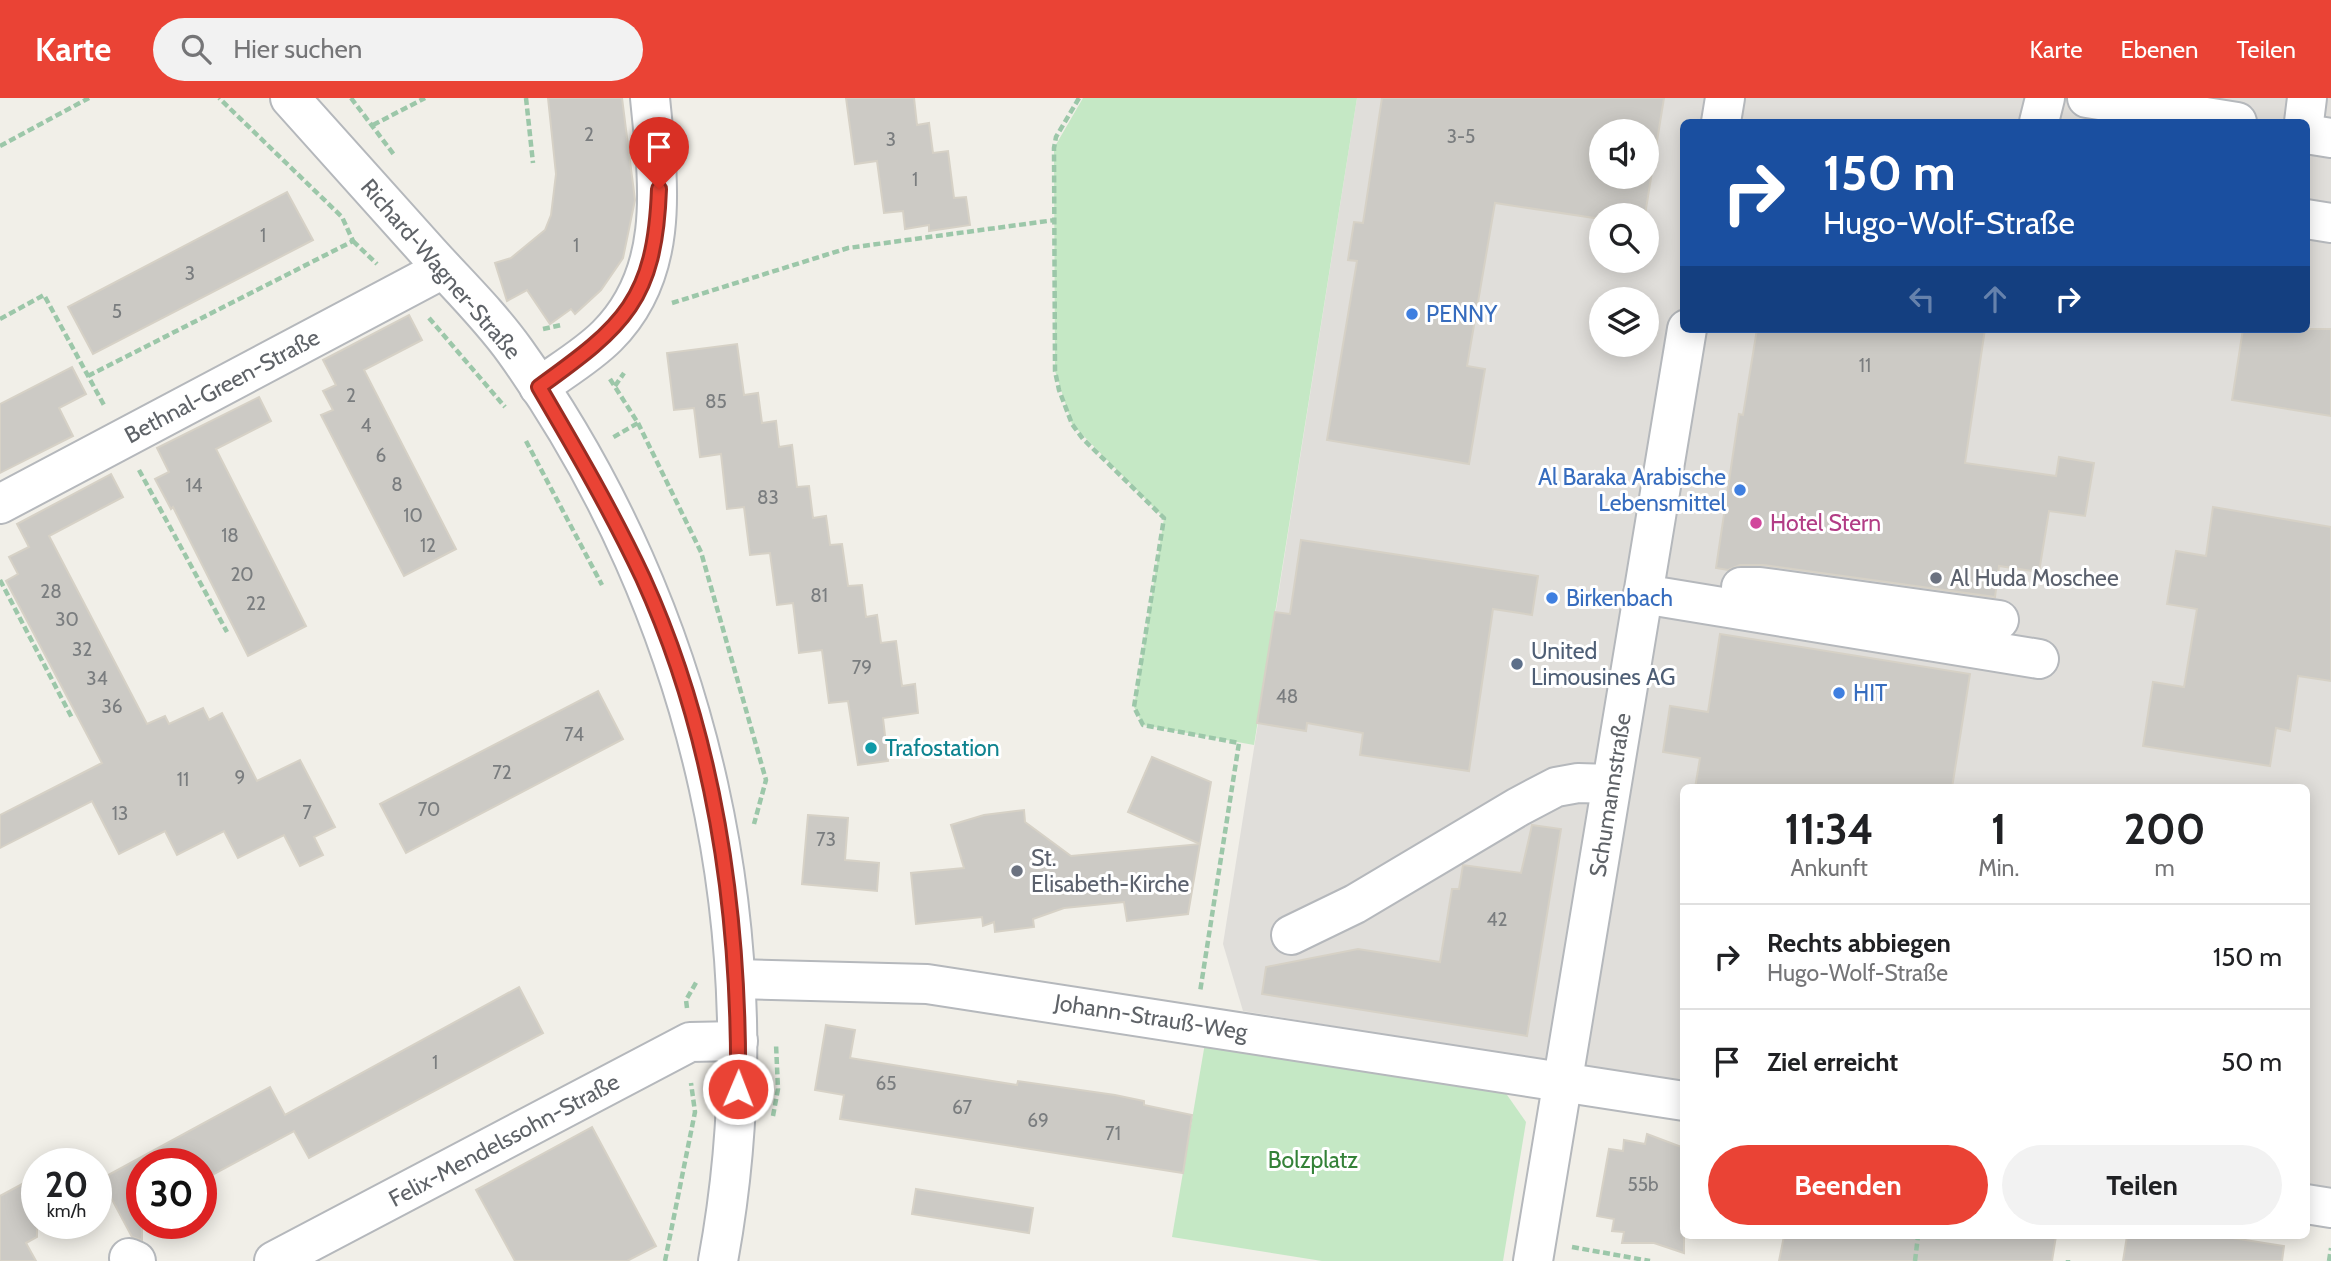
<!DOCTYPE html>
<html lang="de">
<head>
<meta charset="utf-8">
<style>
	:root { --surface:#fff; --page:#f2f2f2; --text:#202124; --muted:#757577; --line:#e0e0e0; --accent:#ea4335 }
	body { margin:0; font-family:Cabin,sans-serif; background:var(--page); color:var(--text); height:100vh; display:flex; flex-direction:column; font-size:26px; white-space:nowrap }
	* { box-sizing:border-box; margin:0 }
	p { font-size:23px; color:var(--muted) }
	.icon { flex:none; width:38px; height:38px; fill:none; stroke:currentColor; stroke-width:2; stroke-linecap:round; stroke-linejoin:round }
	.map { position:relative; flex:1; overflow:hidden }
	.drawer { position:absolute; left:1680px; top:686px; width:630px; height:455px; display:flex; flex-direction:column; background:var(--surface); border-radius:10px; box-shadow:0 4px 18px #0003 }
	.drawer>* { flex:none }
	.top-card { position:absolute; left:1680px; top:21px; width:630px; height:214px; border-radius:10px; box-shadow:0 4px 18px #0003; background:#1a4fa0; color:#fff; overflow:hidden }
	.fabs { position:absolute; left:1589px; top:21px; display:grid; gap:14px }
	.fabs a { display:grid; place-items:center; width:70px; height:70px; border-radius:50%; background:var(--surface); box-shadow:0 4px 18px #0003; font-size:35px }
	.speed { position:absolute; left:21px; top:1050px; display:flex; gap:14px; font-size:35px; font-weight:700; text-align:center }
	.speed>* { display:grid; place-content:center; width:91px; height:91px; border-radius:50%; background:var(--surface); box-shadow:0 4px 18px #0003; line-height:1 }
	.speed small { font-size:18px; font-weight:400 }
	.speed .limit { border:10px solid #d22; background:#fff; color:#111 }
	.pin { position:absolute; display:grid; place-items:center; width:60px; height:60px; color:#fff; margin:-72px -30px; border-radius:50% 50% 50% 0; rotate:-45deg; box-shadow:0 0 7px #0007 }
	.pin .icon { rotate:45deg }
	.me { position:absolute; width:77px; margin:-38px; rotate:1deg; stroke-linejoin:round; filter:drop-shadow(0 0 5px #0008) }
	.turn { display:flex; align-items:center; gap:24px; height:147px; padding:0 28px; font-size:32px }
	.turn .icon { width:91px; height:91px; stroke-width:2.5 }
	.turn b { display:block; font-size:49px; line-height:60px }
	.lanes { display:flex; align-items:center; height:66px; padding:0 28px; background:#0003; justify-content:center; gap:35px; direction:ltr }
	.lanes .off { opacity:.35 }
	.eta { display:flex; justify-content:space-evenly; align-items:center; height:119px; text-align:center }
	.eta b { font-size:42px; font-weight:700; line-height:49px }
	.button { display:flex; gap:14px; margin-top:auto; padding:14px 28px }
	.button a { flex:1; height:80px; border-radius:42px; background:var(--accent); color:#fff; font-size:28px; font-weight:700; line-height:80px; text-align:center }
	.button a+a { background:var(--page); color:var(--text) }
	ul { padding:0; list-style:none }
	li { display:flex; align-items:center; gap:21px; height:105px; padding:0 28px; border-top:2px solid var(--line) }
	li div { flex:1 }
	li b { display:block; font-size:26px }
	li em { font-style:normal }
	header { display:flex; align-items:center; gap:42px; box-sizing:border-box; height:98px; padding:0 35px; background:var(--accent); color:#fff }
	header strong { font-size:33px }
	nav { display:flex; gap:38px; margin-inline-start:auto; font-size:24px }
	.search { width:490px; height:63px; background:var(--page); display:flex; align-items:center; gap:18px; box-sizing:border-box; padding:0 24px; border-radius:38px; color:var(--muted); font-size:26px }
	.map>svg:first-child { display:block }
	.industrial { fill:#e0deda; fill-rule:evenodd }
	.green { fill:#c5e8c5 }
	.building { fill:#cccac5; stroke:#d6d1c6; stroke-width:2; fill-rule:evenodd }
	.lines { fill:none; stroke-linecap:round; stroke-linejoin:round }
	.minor-casing { stroke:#b5b8bc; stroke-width:42 }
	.path { stroke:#9cc7a9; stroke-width:4.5; stroke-dasharray:7 3.5; stroke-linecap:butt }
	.minor { stroke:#fff; stroke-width:38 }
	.route-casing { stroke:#982c22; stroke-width:18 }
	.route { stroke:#ea4335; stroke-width:12 }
	.shop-dot { fill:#3f7fe0; stroke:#fff; stroke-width:2.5 }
	.hotel-dot { fill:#d1479c; stroke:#fff; stroke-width:2.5 }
	.worship-dot { fill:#6b7280; stroke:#fff; stroke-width:2.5 }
	.service-dot { fill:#5c6f8a; stroke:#fff; stroke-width:2.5 }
	.culture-dot { fill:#0f9aa8; stroke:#fff; stroke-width:2.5 }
	.labels { text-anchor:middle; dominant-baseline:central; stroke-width:6; stroke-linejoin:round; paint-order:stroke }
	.number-label { font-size:19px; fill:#7a7d7f }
	.street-label { font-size:23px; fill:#5f6368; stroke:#fff }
	.shop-label { font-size:23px; fill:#366cbe; stroke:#fff; text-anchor:start }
	.hotel-label { font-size:23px; fill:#b23c85; stroke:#fff; text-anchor:start }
	.worship-label { font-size:23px; fill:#5b616d; stroke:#fff; text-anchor:start }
	.service-label { font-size:23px; fill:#4e5e75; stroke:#fff; text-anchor:start }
	.culture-label { font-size:23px; fill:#0d838f; stroke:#fff; text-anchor:start }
	.park-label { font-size:23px; fill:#348238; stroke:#fff }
</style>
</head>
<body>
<header>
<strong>Karte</strong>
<div class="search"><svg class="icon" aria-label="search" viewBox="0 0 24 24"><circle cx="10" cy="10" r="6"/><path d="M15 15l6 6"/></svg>Hier suchen</div>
<nav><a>Karte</a><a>Ebenen</a><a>Teilen</a></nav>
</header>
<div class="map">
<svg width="2331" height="1163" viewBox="0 0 2331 1163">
	<rect width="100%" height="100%" fill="#f1efe8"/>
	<!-- industrial -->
	<path class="industrial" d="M 1357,0 L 2331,0 L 2331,1093 L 2307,1089 L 2306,690 L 1684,690 L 1683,986 L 1243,913 L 1223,846 ZM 1684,24 L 2306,24 L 2306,231 L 1684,231 ZM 1601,33 L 1647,33 L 1647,79 L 1601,79 ZM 1601,117 L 1647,117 L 1647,163 L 1601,163 ZM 1601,201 L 1647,201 L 1647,247 L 1601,247 Z"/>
	<!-- green -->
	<g class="green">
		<polygon points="1083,0 1357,0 1254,647 1143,627 1134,609 1164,420 1072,326 1055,273 1054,50"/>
		<polygon points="1205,945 1505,994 1526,1024 1503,1163 1322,1163 1172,1139"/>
	</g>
	<!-- building -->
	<g class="building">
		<polygon points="548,0 622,0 635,102 623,160 601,192 575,216 571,211 550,226 527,192 507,203 495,165 511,160 545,132 551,117 556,76"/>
		<polygon points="846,0 914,0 917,27 929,25 933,55 948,53 954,100 966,99 970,127 929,133 929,127 905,131 903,113 884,115 877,63 855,66"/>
		<path d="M 1382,0 L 1664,0 L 1645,117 L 1601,117 L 1601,121 L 1495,105 L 1467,268 L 1485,271 L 1469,366 L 1327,342 L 1357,163 L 1348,162 L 1354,124 L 1363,125 ZM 1601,33 L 1647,33 L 1647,79 L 1601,79 Z"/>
		<polygon points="287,94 313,142 93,256 68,209"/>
		<polygon points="409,217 422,242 364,272 456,451 404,478 321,317 333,312 323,293 336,287 323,262"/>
		<polygon points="1757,231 1985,231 1965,365 2056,378 2059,359 2094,365 2085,418 2049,413 2039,474 1999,468 1995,499 1763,467 1740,467 1728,472 1716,470 1739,316 1743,317"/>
		<polygon points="2243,231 2331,231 2331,318 2232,302"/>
		<polygon points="737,246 744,297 758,295 762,325 776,323 779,349 792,347 797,389 809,388 813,420 826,418 830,447 842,446 848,488 862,487 866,519 877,517 881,545 896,543 902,588 915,586 918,615 883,620 888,663 858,667 848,603 829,605 822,552 799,555 793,505 777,507 770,455 750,457 744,409 727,411 721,356 700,359 694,310 674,312 667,255"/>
		<polygon points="72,269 86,296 59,310 73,338 0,375 0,306"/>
		<polygon points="259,299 271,323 216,351 306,528 248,558 173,409 171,411 155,381 169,374 157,350"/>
		<polygon points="111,376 123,399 49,438 147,626 165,618 169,626 203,610 209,622 222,615 257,683 300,662 335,729 314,739 323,757 300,768 284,737 238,760 224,733 177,757 165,733 119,756 92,703 0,750 0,717 102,665 6,483 18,476 9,459 29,449 17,426"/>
		<polygon points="2213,409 2331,429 2331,583 2298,578 2290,633 2276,630 2270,668 2143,648 2153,584 2184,589 2197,511 2167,506 2176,453 2206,458"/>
		<polygon points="1301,442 1538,478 1532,517 1493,511 1469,673 1360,657 1363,635 1307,625 1306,633 1257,625 1275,514 1290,516"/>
		<polygon points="1720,536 1970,576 1952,690 1695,690 1700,660 1663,654 1670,608 1708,614"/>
		<polygon points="598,593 623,641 406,755 380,706"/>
		<polygon points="1152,659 1211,684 1200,746 1128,714"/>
		<polygon points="1024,712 1025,724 1071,758 1200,746 1188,816 1127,823 1124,804 1064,810 1033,821 1034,829 995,834 994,824 983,828 982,819 916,826 911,775 964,770 951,727 984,717"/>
		<polygon points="808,717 848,720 845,762 879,765 877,793 802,786"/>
		<polygon points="1532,727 1561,731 1527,938 1262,896 1266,869 1358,851 1440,864 1452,791 1459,791 1463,767 1521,775"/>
		<polygon points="519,889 543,935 309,1060 294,1033 201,1083 201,1066 142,1066 142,1142 132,1139 101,1081 270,989 285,1017"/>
		<polygon points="826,927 855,932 850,960 1017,987 1018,983 1115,997 1144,1003 1144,1007 1192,1017 1183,1075 840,1021 844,997 815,992"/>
		<polygon points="592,1029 656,1148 627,1163 515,1163 476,1092"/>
		<polygon points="1647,1036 1684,1050 1684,1155 1654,1145 1622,1145 1624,1134 1612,1133 1614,1121 1597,1118 1609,1051 1623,1053 1624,1042 1645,1046"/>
		<polygon points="37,1078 37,1139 26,1145 36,1163 0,1163 0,1098"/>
		<polygon points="916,1091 1033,1110 1029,1135 912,1116"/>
		<polygon points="1784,1138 2056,1138 2052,1163 1779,1163"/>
		<polygon points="2127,1138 2220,1138 2284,1148 2282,1163 2123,1163"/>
	</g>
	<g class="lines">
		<defs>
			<g id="minor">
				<path d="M 290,0 C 337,52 383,104 429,155 C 458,187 490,218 515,253 C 702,514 776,848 718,1163"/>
				<polyline points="2087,0 2237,24"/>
				<polyline points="1721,24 1725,0"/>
				<polyline points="2039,24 2045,0"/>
				<polyline points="2304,24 2307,0"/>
				<polyline points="2306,36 2331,40"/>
				<polyline points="2306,121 2331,125"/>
				<path d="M 539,289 C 561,273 587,258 607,238 C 672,173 658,82 650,0"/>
				<polyline points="0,406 443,171"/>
				<polyline points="1741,489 1760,489 1999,522"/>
				<polyline points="1643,496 2039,561"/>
				<polyline points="1291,837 1355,806 1518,709 1556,689 1578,685 1611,686"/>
				<polyline points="737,881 927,886 1684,1003"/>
				<polyline points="2306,1106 2331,1110"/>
				<polyline points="129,1160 136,1163"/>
				<polyline points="274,1163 690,944 738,943"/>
				<polyline points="1533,1163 1687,231"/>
			</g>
		</defs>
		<!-- minor casing -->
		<use href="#minor" class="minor-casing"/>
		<!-- path -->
		<g class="path">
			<polyline points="351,0 395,58"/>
			<polyline points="526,0 533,65"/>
			<polyline points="1079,0 1056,39 1054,50 1055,273 1059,292 1072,326 1083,341 1164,420 1134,609 1143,627 1239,645 1200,894"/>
			<polyline points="373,27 425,0"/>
			<polyline points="0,48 89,0"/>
			<polyline points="353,143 377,166"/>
			<polyline points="672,205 848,150 1055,122"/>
			<polyline points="429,220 505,309"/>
			<polyline points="0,221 44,197 105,309"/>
			<polyline points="543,231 561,227"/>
			<polyline points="88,278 353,143 342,119 219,0"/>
			<polyline points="610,281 638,325 612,340"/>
			<polyline points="615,288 624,275"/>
			<polyline points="638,325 701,454 766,682 754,726"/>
			<polyline points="526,343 602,487"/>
			<polyline points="139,372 227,534"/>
			<polyline points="0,482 72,620"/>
			<polyline points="687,910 686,902 697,883"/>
			<polyline points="773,1018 778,991 776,946"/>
			<polyline points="1572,1149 1650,1163"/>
			<polyline points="665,1163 695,1014 691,985"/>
			<polyline points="1915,1163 1918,1138"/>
			<polyline points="2068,1163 2068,1162"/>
			<polyline points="2329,1163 2331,1150"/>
		</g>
		<!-- minor -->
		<use href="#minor" class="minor"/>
	</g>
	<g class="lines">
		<defs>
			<path id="route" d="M 659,91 C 655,202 624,228 539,289 C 576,352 612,414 643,480 C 715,639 740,818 738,991"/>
		</defs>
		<!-- route casing -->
		<use href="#route" class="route-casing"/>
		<!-- route -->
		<use href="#route" class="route"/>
	</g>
	<!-- markers -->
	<g class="shop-dot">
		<circle cx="1412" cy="216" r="7"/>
		<circle cx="1740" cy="392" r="7"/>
		<circle cx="1552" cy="500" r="7"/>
		<circle cx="1839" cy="595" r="7"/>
	</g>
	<circle class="hotel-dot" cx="1756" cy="425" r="7"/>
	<g class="worship-dot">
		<circle cx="1936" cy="480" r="7"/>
		<circle cx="1017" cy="773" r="7"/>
	</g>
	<circle class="service-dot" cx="1517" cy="566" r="7"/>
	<circle class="culture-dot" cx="871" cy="650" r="7"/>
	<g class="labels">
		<!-- number labels -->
		<g class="number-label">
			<text x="589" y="36">2</text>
			<text x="1461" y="38">3-5</text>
			<text x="891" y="41">3</text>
			<text x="915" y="81">1</text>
			<text x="263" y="137">1</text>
			<text x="576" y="147">1</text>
			<text x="190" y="175">3</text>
			<text x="117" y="213">5</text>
			<text x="1865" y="267">11</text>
			<text x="351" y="297">2</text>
			<text x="716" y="303">85</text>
			<text x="366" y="327">4</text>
			<text x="381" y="357">6</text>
			<text x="397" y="386">8</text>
			<text x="194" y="387">14</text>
			<text x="768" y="399">83</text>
			<text x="413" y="417">10</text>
			<text x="230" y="437">18</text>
			<text x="428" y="447">12</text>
			<text x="242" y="476">20</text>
			<text x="51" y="493">28</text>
			<text x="819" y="497">81</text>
			<text x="256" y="505">22</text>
			<text x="67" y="521">30</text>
			<text x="82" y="551">32</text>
			<text x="862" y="569">79</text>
			<text x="97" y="580">34</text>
			<text x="1287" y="598">48</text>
			<text x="112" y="608">36</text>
			<text x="574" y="636">74</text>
			<text x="502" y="674">72</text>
			<text x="240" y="679">9</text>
			<text x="183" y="681">11</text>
			<text x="429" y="711">70</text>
			<text x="307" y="714">7</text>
			<text x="120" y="715">13</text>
			<text x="826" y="741">73</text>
			<text x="1497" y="821">42</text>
			<text x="435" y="964">1</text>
			<text x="886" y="985">65</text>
			<text x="962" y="1009">67</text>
			<text x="1038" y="1022">69</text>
			<text x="1113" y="1035">71</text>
			<text x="1643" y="1086">55b</text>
		</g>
		<!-- street labels -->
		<g class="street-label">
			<text transform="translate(441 171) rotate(49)">Richard-Wagner-Straße</text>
			<text transform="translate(222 288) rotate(-28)">Bethnal-Green-Straße</text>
			<text transform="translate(1610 697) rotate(-81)">Schumannstraße</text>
			<text transform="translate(1151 919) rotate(9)">Johann-Strauß-Weg</text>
			<text transform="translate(504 1042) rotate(-28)">Felix-Mendelssohn-Straße</text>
		</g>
		<!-- shop labels -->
		<g class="shop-label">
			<text x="1426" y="216">PENNY</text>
			<text x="1726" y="379" text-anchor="end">Al Baraka Arabische<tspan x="1726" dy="26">Lebensmittel</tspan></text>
			<text x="1566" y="500">Birkenbach</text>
			<text x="1853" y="595">HIT</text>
		</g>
		<!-- hotel labels -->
		<g class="hotel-label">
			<text x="1770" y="425">Hotel Stern</text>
		</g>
		<!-- worship labels -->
		<g class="worship-label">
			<text x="1950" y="480">Al Huda Moschee</text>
			<text x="1031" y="760">St.<tspan x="1031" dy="26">Elisabeth-Kirche</tspan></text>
		</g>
		<!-- service labels -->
		<g class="service-label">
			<text x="1531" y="553">United<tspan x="1531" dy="26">Limousines AG</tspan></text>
		</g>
		<!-- culture labels -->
		<g class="culture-label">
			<text x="885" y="650">Trafostation</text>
		</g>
		<!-- park labels -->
		<g class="park-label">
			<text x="1313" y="1062">Bolzplatz</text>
		</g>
	</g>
</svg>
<div class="fabs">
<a><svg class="icon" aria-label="sound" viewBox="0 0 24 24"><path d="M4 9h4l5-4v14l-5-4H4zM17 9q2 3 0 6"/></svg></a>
<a><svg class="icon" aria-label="search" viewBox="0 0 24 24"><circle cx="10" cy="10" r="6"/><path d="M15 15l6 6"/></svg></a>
<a><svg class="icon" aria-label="layers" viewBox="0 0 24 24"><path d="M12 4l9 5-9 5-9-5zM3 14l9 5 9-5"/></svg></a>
</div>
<div class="speed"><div>20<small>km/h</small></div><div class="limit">30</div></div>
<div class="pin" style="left:659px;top:91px;background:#d93025"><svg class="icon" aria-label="arrive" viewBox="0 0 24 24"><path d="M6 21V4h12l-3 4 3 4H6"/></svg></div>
<svg class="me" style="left:738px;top:991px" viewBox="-20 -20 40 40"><circle r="17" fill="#ea4335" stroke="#fff" stroke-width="3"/><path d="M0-11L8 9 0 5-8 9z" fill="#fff"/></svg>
<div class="top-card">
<div class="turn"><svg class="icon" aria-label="right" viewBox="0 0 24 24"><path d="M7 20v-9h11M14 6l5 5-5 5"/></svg><div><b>150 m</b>Hugo-Wolf-Straße</div></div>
<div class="lanes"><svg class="icon off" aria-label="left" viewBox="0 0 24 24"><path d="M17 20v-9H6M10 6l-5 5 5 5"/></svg><svg class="icon off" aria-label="ahead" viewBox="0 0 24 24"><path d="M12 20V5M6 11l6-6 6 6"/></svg><svg class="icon" aria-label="right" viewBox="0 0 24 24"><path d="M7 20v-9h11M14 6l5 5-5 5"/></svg></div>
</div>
<section class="drawer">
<div class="eta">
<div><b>11:34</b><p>Ankunft</p></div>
<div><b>1</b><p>Min.</p></div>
<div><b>200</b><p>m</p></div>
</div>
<ul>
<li><svg class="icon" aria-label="right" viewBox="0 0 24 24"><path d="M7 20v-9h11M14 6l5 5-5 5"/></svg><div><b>Rechts abbiegen</b><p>Hugo-Wolf-Straße</p></div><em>150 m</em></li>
<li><svg class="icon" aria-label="arrive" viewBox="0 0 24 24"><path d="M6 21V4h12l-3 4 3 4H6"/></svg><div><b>Ziel erreicht</b></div><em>50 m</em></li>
</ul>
<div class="button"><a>Beenden</a><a>Teilen</a></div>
</section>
</div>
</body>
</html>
